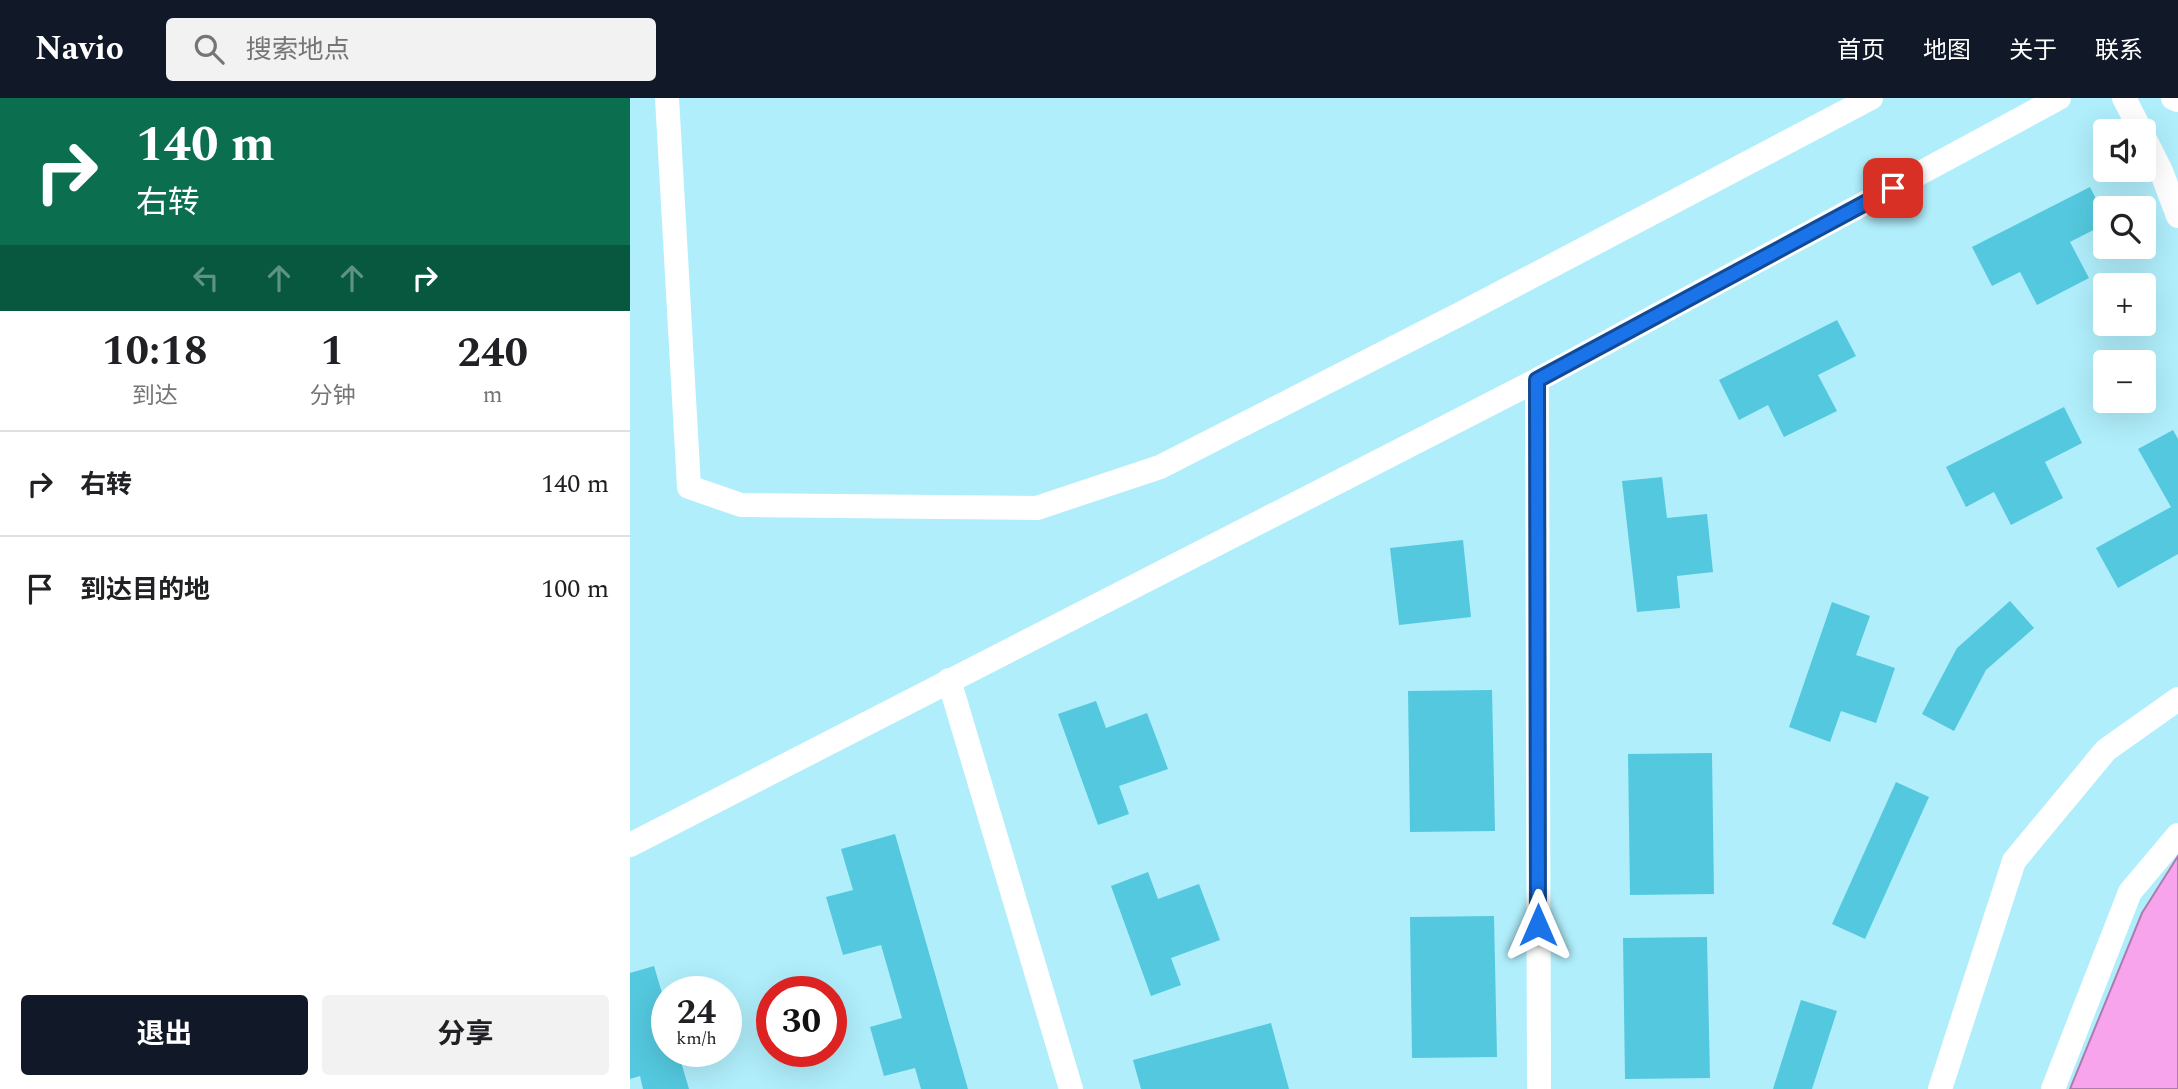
<!DOCTYPE html>
<html lang="zh">
<head>
<meta charset="utf-8">
<style>
	:root { --surface:#fff; --page:#f2f2f2; --text:#202124; --muted:#757577; --line:#e0e0e0; --accent:#111827 }
	body { margin:0; font-family:Spectral,"Noto Sans SC",serif; background:var(--page); color:var(--text); height:100vh; display:flex; flex-direction:column; font-size:26px; white-space:nowrap }
	* { box-sizing:border-box; margin:0 }
	p { font-size:23px; color:var(--muted) }
	.icon { flex:none; width:38px; height:38px; fill:none; stroke:currentColor; stroke-width:2; stroke-linecap:round; stroke-linejoin:round }
	.map { position:relative; flex:1; overflow:hidden }
	.sheet { display:flex; flex-direction:column; background:var(--surface); width:630px }
	.sheet>* { flex:none }
	.top-card { background:#0b6e4f; color:#fff; overflow:hidden }
	.tools { position:absolute; left:1463px; top:21px; display:grid; gap:14px }
	.tools a { display:grid; place-items:center; width:63px; height:63px; border-radius:7px; background:var(--surface); box-shadow:0 7px 28px #0002; font-size:35px }
	.speed { position:absolute; left:21px; top:878px; display:flex; gap:14px; font-size:35px; font-weight:700; text-align:center }
	.speed>* { display:grid; place-content:center; width:91px; height:91px; border-radius:50%; background:var(--surface); box-shadow:0 7px 28px #0002; line-height:1 }
	.speed small { font-size:18px; font-weight:400 }
	.speed .limit { border:10px solid #d22; background:#fff; color:#111 }
	.pin { position:absolute; display:grid; place-items:center; width:60px; height:60px; color:#fff; margin:-30px; border-radius:14px; box-shadow:0 4px 10px #0006 }
	.me { position:absolute; width:77px; margin:-38px; rotate:0deg; stroke-linejoin:round; filter:drop-shadow(0 0 5px #0008) }
	.turn { display:flex; align-items:center; gap:24px; height:147px; padding:0 21px; font-size:32px }
	.turn .icon { width:91px; height:91px; stroke-width:2.5 }
	.turn b { display:block; font-size:49px; line-height:60px }
	.lanes { display:flex; align-items:center; height:66px; padding:0 21px; background:#0003; justify-content:center; gap:35px; direction:ltr }
	.lanes .off { opacity:.35 }
	.eta { display:flex; justify-content:space-evenly; align-items:center; height:119px; text-align:center }
	.eta b { font-size:42px; font-weight:700; line-height:49px }
	.button { display:flex; gap:14px; margin-top:auto; padding:14px 21px }
	.button a { flex:1; height:80px; border-radius:7px; background:var(--accent); color:#fff; font-size:28px; font-weight:700; line-height:80px; text-align:center }
	.button a+a { background:var(--page); color:var(--text) }
	ul { padding:0; list-style:none }
	li { display:flex; align-items:center; gap:21px; height:105px; padding:0 21px; border-top:2px solid var(--line) }
	li div { flex:1 }
	li b { display:block; font-size:26px }
	li em { font-style:normal }
	header { display:flex; align-items:center; gap:42px; box-sizing:border-box; height:98px; padding:0 35px; background:var(--accent); color:#fff }
	header strong { font-size:33px }
	nav { display:flex; gap:38px; margin-inline-start:auto; font-size:24px }
	.search { width:490px; height:63px; background:var(--page); display:flex; align-items:center; gap:18px; box-sizing:border-box; padding:0 24px; border-radius:7px; color:var(--muted); font-size:26px }
	main { display:flex; flex:1; min-height:0 }
	.map>svg:first-child { display:block }
	.water { fill:#f7a4ec; stroke:#ae7bae; stroke-width:2 }
	.building { fill:#54c8de }
	.lines { fill:none; stroke-linecap:round; stroke-linejoin:round }
	.street { stroke:#fff; stroke-width:24 }
	.route-casing { stroke:#114b97; stroke-width:18 }
	.route { stroke:#1a73e8; stroke-width:12 }
</style>
</head>
<body>
<header>
<strong>Navio</strong>
<div class="search"><svg class="icon" aria-label="search" viewBox="0 0 24 24"><circle cx="10" cy="10" r="6"/><path d="M15 15l6 6"/></svg>搜索地点</div>
<nav><a>首页</a><a>地图</a><a>关于</a><a>联系</a></nav>
</header>
<main>
<section class="sheet">
<div class="top-card">
<div class="turn"><svg class="icon" aria-label="right" viewBox="0 0 24 24"><path d="M7 20v-9h11M14 6l5 5-5 5"/></svg><div><b>140 m</b>右转</div></div>
<div class="lanes"><svg class="icon off" aria-label="left" viewBox="0 0 24 24"><path d="M17 20v-9H6M10 6l-5 5 5 5"/></svg><svg class="icon off" aria-label="ahead" viewBox="0 0 24 24"><path d="M12 20V5M6 11l6-6 6 6"/></svg><svg class="icon off" aria-label="ahead" viewBox="0 0 24 24"><path d="M12 20V5M6 11l6-6 6 6"/></svg><svg class="icon" aria-label="right" viewBox="0 0 24 24"><path d="M7 20v-9h11M14 6l5 5-5 5"/></svg></div>
</div>
<div class="eta">
<div><b>10:18</b><p>到达</p></div>
<div><b>1</b><p>分钟</p></div>
<div><b>240</b><p>m</p></div>
</div>
<ul>
<li><svg class="icon" aria-label="right" viewBox="0 0 24 24"><path d="M7 20v-9h11M14 6l5 5-5 5"/></svg><div><b>右转</b></div><em>140 m</em></li>
<li><svg class="icon" aria-label="arrive" viewBox="0 0 24 24"><path d="M6 21V4h12l-3 4 3 4H6"/></svg><div><b>到达目的地</b></div><em>100 m</em></li>
</ul>
<div class="button"><a>退出</a><a>分享</a></div>
</section>
<div class="map">
<svg width="1548" height="991" viewBox="0 0 1548 991">
	<rect width="100%" height="100%" fill="#b0eefb"/>
	<!-- water -->
	<polygon class="water" points="1548,758 1548,991 1440,991 1512,815"/>
	<!-- building -->
	<g class="building">
		<polygon points="1460,89 1475,119 1475,126 1440,144 1459,180 1407,207 1390,174 1362,188 1342,149"/>
		<polygon points="1207,222 1226,258 1188,277 1207,313 1154,339 1138,307 1109,322 1089,282"/>
		<polygon points="1434,309 1452,345 1415,364 1433,400 1381,427 1364,394 1336,409 1316,369"/>
		<polygon points="1543,332 1548,341 1548,456 1488,490 1466,450 1541,409 1508,351"/>
		<polygon points="1032,379 1037,420 1077,416 1083,474 1047,478 1050,510 1007,514 992,383"/>
		<polygon points="833,442 841,519 769,527 760,450"/>
		<polygon points="1380,503 1404,530 1356,572 1324,633 1292,616 1327,550"/>
		<polygon points="1202,504 1240,518 1226,557 1265,570 1246,625 1211,613 1200,644 1159,629"/>
		<polygon points="862,592 865,733 780,734 778,593"/>
		<polygon points="466,603 476,630 517,615 538,671 489,688 499,716 468,727 428,616"/>
		<polygon points="1082,655 1084,796 1000,797 998,656"/>
		<polygon points="1266,684 1299,699 1235,841 1202,826"/>
		<polygon points="265,736 338,991 291,991 285,970 254,978 240,929 272,920 251,847 213,857 196,799 223,792 211,751"/>
		<polygon points="518,774 528,801 569,786 590,842 541,860 551,887 521,898 481,788"/>
		<polygon points="864,818 867,959 782,960 780,819"/>
		<polygon points="1077,839 1080,980 995,981 993,840"/>
		<polygon points="24,868 37,912 37,954 48,954 59,991 13,991 10,978 0,981 0,875"/>
		<polygon points="1171,902 1207,913 1182,991 1143,991"/>
		<polygon points="641,925 659,991 511,991 503,962"/>
	</g>
	<g class="lines">
		<!-- street -->
		<g class="street">
			<polyline points="37,0 59,389 111,407 407,410 530,369 834,214 1241,0"/>
			<polyline points="1494,0 1511,33"/>
			<polyline points="1543,0 1548,2"/>
			<polyline points="1514,39 1531,73 1548,118"/>
			<polyline points="907,282 909,991"/>
			<polyline points="319,582 441,991"/>
			<polyline points="0,747 907,282 1429,0"/>
			<polyline points="1310,991 1384,763 1476,652 1548,601"/>
			<polyline points="1423,991 1500,794 1548,737"/>
		</g>
	</g>
	<g class="lines">
		<defs>
			<polyline id="route" points="908,827 907,282 1263,90"/>
		</defs>
		<!-- route casing -->
		<use href="#route" class="route-casing"/>
		<!-- route -->
		<use href="#route" class="route"/>
	</g>
</svg>
<div class="tools">
<a><svg class="icon" aria-label="sound" viewBox="0 0 24 24"><path d="M4 9h4l5-4v14l-5-4H4zM17 9q2 3 0 6"/></svg></a>
<a><svg class="icon" aria-label="search" viewBox="0 0 24 24"><circle cx="10" cy="10" r="6"/><path d="M15 15l6 6"/></svg></a>
<a>+</a>
<a>−</a>
</div>
<div class="speed"><div>24<small>km/h</small></div><div class="limit">30</div></div>
<div class="pin" style="left:1263px;top:90px;background:#d93025"><svg class="icon" aria-label="arrive" viewBox="0 0 24 24"><path d="M6 21V4h12l-3 4 3 4H6"/></svg></div>
<svg class="me" style="left:908px;top:827px" viewBox="-20 -20 40 40"><path d="M0-17L14 15 0 8-14 15z" fill="#1a73e8" stroke="#fff" stroke-width="4"/></svg>
</div>
</main>
</body>
</html>
